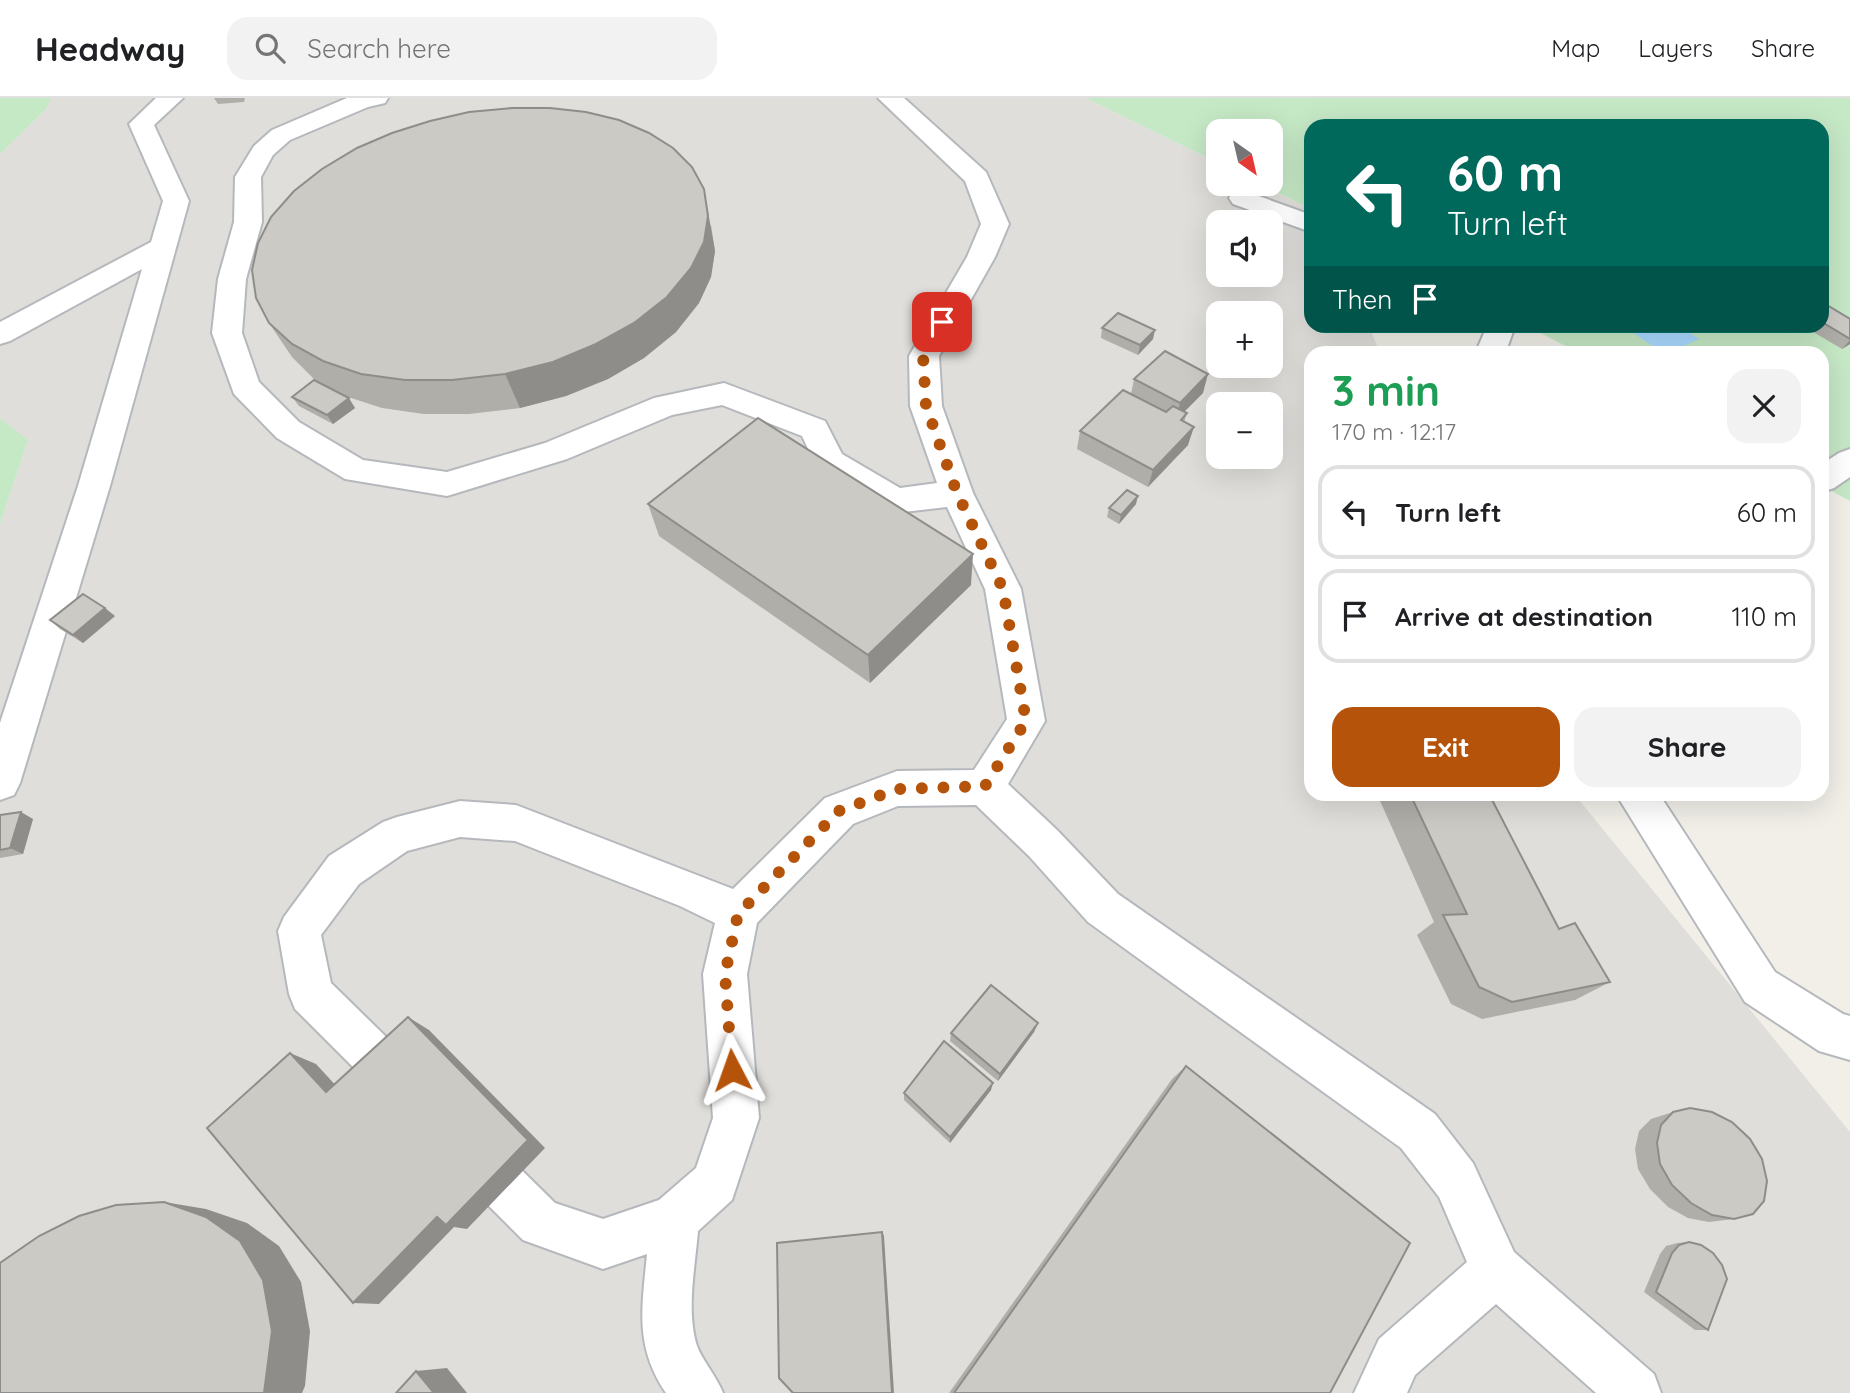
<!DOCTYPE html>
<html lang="en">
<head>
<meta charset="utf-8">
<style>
	:root { --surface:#fff; --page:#f2f2f2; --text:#202124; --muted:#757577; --line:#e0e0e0; --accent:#b45309 }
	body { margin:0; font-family:Quicksand,sans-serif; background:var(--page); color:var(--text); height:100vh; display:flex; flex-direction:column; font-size:26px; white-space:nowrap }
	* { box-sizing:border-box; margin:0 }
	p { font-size:23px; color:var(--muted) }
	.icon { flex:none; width:38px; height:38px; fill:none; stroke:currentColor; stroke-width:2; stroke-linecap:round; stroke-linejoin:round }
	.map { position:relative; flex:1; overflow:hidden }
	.side { position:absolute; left:1304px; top:248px; width:525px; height:455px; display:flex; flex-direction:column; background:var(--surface); border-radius:21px; box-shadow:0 7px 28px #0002 }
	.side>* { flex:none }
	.top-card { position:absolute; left:1304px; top:21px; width:525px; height:214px; border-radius:21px; box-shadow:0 7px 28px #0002; background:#00695c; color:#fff; overflow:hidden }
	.needle { width:46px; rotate:146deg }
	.controls { position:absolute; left:1206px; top:21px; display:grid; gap:14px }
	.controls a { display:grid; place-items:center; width:77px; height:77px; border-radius:14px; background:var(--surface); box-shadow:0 7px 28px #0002; font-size:35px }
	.pin { position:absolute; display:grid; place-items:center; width:60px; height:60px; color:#fff; margin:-30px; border-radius:14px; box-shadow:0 4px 10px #0006 }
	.me { position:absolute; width:77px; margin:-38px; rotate:356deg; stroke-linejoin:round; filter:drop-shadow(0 0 5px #0008) }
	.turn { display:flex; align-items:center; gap:24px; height:147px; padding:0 28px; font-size:32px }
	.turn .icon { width:91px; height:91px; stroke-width:2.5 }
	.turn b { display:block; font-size:49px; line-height:60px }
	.then { display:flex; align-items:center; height:66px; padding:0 28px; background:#0003; gap:14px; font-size:26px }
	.round { display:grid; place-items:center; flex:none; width:74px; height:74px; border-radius:21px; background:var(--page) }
	.headline { display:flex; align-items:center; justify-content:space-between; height:119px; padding:0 28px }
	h1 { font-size:42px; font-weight:800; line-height:52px; color:#1e9e55 }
	.action { display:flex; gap:14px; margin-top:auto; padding:14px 28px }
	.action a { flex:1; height:80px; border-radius:21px; background:var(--accent); color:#fff; font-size:28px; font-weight:800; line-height:80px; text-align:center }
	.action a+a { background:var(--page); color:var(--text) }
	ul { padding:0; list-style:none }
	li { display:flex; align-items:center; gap:21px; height:94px; margin:0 14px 10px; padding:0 14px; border:4px solid var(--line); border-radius:21px }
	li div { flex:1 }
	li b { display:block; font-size:26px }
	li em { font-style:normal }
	header { display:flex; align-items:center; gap:42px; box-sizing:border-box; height:98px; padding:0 35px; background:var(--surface); border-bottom:2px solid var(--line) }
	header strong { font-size:33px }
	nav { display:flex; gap:38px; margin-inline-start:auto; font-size:24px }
	.search { width:490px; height:63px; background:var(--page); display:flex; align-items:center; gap:18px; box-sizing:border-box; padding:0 24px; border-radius:21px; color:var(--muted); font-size:26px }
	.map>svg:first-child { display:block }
	.industrial { fill:#e0deda; fill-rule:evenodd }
	.green { fill:#c5e8c5 }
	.water { fill:#aadaff }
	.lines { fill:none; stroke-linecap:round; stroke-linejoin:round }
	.minor-casing { stroke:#b5b8bc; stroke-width:4 }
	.minor { fill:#fff; fill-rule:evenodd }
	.wall { fill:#afaea9 }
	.shaded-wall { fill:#8f8d8a }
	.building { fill:#cccac5; stroke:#8f8d8a; stroke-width:2 }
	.route { stroke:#b45309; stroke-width:12; stroke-dasharray:0 21.6 }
</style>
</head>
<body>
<header>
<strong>Headway</strong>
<div class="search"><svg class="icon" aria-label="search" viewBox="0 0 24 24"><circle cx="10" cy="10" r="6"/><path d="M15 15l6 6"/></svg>Search here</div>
<nav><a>Map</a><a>Layers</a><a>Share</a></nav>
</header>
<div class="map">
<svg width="1850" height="1295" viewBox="0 0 1850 1295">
	<rect width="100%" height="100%" fill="#f1efe8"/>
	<!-- industrial -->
	<path class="industrial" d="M 51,0 L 1086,0 L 1218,65 L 1218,86 L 1260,86 L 1311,111 L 1311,228 L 1369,228 L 1380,255 L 1311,256 L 1311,696 L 1575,697 L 1850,1034 L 1850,1295 L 0,1295 L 0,426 L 28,342 L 0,320 L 0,56 L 46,11 ZM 1218,124 L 1270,124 L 1270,177 L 1218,177 ZM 1218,215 L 1270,215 L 1270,268 L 1218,268 ZM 1218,306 L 1270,306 L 1270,359 L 1218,359 Z"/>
	<!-- green -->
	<g class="green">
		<polygon points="0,0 51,0 46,11 0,56"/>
		<polygon points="1086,0 1850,0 1850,403 1822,388 1822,256 1579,255 1527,228 1822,228 1822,28 1311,28 1311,111 1260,86 1270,86 1270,33 1218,33 1218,65"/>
		<polygon points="0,320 28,342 0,426"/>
	</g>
	<!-- water -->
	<polygon class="water" points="1623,228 1680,228 1699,241 1669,255 1663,255"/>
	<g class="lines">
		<defs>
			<g id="minor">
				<polygon points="156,0 183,0 154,27 189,103 110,388 20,685 14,697 0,702 0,625 78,388 142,171 10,243 0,246 0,224 151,144 163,103 129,26"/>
				<path d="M 347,0 L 388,0 L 385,5 L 368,9 L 290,42 L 273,57 L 261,79 L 262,124 L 246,181 L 242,235 L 259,284 L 299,324 L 363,362 L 447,374 L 545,345 L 654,300 L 724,285 L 825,323 L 842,356 L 900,390 L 937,385 L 910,308 L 909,258 L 967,159 L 981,126 L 965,83 L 878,0 L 904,0 L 986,74 L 1009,126 L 995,159 L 939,258 L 942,308 L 973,395 L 1021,491 L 1045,623 L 1008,686 L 1057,732 L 1118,796 L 1435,1016 L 1473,1065 L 1514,1154 L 1654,1276 L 1661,1295 L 1596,1295 L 1496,1206 L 1415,1277 L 1407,1295 L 1354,1295 L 1379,1241 L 1467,1164 L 1439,1099 L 1401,1050 L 1088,824 L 1029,758 L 976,707 L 898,708 L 853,726 L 757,825 L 747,876 L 759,1020 L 732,1102 L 698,1133 C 695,1170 686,1213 697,1248 C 702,1262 717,1279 723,1295 L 666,1295 C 634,1248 642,1209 647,1156 L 603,1171 L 523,1142 L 452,1071 L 445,1054 L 452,1037 L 469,1030 L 486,1037 L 555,1105 L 603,1121 L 659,1102 L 696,1070 L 713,1020 L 703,876 L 715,825 L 680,808 L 515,743 L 460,739 L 407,753 L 359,786 L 321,837 L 331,885 L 423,975 L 430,991 L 423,1007 L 407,1014 L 391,1007 L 295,911 L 289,896 L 278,833 L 284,819 L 329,758 L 383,724 L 397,719 L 460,703 L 516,707 L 733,791 L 825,700 L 897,673 L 974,672 L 1007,621 L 985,491 L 947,409 L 895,415 L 883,412 L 818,372 L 802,338 L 722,307 L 672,317 L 567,361 L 447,398 L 345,381 L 277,340 L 234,296 L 212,235 L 218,181 L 234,124 L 235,79 L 254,48 L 272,32 Z"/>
				<polygon points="1242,92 1311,117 1311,134 1233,106 1229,100 1233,94"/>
				<polygon points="1487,228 1515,228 1505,256 1475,256"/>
				<polygon points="1850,351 1850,379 1834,390 1822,394 1822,366 1839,355"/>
				<polygon points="1616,696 1659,696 1775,874 1843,916 1850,918 1850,962 1819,953 1745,904"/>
			</g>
		</defs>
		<!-- minor casing -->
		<use href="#minor" class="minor-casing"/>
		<!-- minor -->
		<use href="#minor" class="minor"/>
	</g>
	<!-- wall -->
	<g class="wall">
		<polygon points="214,0 245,0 244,4 218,6"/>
		<polygon points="711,127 715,153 711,179 699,205 676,234 644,260 608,281 566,298 520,310 469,316 424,316 382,310 345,298 355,310 333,326 299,308 292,299 342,297 314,281 292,259 269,225"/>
		<polygon points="1822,204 1850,221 1850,246 1842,251 1803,228 1822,228"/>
		<polygon points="1102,230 1153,241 1138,257 1101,240"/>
		<polygon points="1134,281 1203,295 1184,314 1187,315 1184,324 1188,347 1148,389 1077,351 1080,333 1131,296"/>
		<polygon points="648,406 971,487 870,585 659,438"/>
		<polygon points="1136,406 1119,426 1107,419 1109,410"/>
		<polygon points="115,518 83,545 60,531 50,522"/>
		<polygon points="1377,696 1489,696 1559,831 1610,884 1575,902 1482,921 1451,906 1417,837 1434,824"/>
		<polygon points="0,717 33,721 23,756 0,760"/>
		<polygon points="1038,925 1034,934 998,983 950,943 951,935"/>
		<polygon points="1186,968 1330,1295 949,1295 1172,981"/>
		<polygon points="991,992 950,1045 904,1002 904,995"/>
		<polygon points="1673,1014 1734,1121 1709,1124 1688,1120 1668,1109 1650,1091 1638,1071 1635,1051 1639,1033 1651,1021"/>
		<polygon points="1689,1144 1708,1232 1695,1232 1644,1194 1660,1156 1666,1148 1677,1145"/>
	</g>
	<!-- shaded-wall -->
	<g class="shaded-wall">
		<polygon points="704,91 715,153 711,179 699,205 676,234 644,260 608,281 566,298 520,310 505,276"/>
		<polygon points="1155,232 1153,241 1138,257 1140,247"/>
		<polygon points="1850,242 1850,246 1842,251"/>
		<polygon points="1208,276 1203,295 1175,323 1180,305"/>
		<polygon points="349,300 355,310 333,326 327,317"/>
		<polygon points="1194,329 1188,347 1148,389 1153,372"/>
		<polygon points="1138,398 1136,406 1119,426 1121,417"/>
		<polygon points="973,456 971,487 870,585 868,557"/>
		<polygon points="105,510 115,518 83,545 73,537"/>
		<polygon points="21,714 33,721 23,756 10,750"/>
		<polygon points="408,919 429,932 545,1050 467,1131 454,1129 379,1206 353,1205"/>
		<polygon points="1038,925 1034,934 998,983 1000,976"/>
		<polygon points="290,955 316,966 351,1004 326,994"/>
		<polygon points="993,985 991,992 950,1045 950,1039"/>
		<polygon points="164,1104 206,1111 247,1125 279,1148 301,1184 310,1233 305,1288 302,1295 264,1295"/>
		<polygon points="882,1134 884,1138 894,1295 892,1295"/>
		<polygon points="447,1270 467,1295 434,1295 416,1273"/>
	</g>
	<!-- building -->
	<g class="building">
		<polygon points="512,10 550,10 586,14 619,22 649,35 673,50 692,69 704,91 708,118 704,144 691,170 667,199 634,225 596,246 553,264 505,276 452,282 405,282 361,276 323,263 292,246 269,225 256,200 252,172 258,145 271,119 294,93 322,71 357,50 392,35 430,23 469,14"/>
		<polygon points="1822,204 1850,221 1850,241 1822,224 1822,211 1824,210 1822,209"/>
		<polygon points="1118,215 1155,232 1140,247 1102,230"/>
		<polygon points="1165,253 1208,276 1180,305 1134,281"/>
		<polygon points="314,282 349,300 327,317 292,299"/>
		<polygon points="1123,292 1166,314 1173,308 1187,315 1181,322 1194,329 1153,372 1080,333"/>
		<polygon points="758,320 973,456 868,557 648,406"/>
		<polygon points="1127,392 1138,398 1121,417 1109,410"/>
		<polygon points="83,496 105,510 73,537 50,522"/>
		<polygon points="1410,696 1489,696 1559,831 1575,825 1610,884 1512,904 1479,889 1443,817 1467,816"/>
		<polygon points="21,714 10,750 0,752 0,717"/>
		<polygon points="991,887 1038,925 1000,976 951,935"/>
		<polygon points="408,919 528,1042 446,1127 437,1119 353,1205 207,1030 290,955 326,994"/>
		<polygon points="944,943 993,985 950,1039 904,995"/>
		<polygon points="1186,968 1410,1145 1330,1295 954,1295"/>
		<polygon points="1690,1010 1712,1014 1732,1024 1750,1041 1762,1061 1767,1083 1764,1103 1753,1116 1734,1121 1712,1117 1691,1105 1672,1087 1660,1066 1657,1045 1661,1027 1673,1014"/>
		<polygon points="164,1104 206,1119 240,1143 263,1182 272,1233 264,1295 0,1295 0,1165 39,1138 79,1118 116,1107"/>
		<polygon points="882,1134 892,1295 793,1295 779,1280 777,1145"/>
		<polygon points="1689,1144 1701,1147 1713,1155 1722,1167 1727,1181 1708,1232 1656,1194 1672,1155 1679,1147"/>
		<polygon points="416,1273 434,1295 396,1295"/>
	</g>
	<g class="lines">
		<!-- route -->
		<polyline class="route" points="732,972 725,876 738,816 839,713 897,691 985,688 1026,623 1003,491 957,395 926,308 923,258 942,224"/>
	</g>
</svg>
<div class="controls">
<a><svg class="needle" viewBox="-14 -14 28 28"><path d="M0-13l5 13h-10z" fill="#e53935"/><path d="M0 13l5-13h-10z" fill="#757577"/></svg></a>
<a><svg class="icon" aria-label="sound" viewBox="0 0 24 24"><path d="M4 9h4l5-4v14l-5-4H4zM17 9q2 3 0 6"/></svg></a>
<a>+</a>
<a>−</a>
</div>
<div class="pin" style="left:942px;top:224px;background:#d93025"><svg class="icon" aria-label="arrive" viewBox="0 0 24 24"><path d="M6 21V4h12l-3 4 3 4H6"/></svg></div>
<svg class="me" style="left:732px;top:972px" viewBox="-20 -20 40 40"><path d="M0-17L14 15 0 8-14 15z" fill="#b45309" stroke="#fff" stroke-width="4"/></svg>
<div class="top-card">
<div class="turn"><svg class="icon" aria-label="left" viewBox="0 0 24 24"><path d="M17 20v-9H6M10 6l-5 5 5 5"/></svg><div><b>60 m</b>Turn left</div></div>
<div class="then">Then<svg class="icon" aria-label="arrive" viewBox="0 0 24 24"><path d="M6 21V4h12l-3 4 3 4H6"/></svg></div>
</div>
<section class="side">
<div class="headline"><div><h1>3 min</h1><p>170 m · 12:17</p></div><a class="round"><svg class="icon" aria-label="close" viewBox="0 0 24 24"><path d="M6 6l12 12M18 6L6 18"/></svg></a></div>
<ul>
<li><svg class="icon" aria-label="left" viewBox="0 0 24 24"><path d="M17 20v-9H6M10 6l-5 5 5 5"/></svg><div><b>Turn left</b></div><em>60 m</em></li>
<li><svg class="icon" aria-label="arrive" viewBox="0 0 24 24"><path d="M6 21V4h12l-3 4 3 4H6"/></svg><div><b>Arrive at destination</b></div><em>110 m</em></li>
</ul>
<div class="action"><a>Exit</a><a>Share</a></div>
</section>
</div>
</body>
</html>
